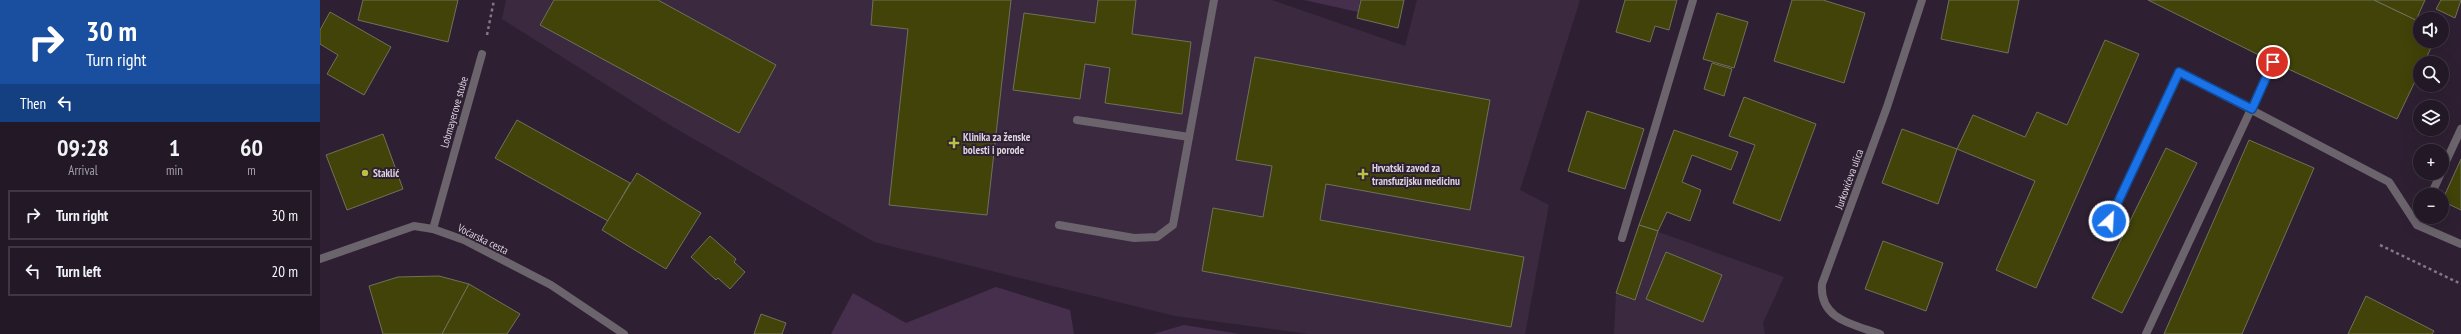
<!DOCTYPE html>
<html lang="en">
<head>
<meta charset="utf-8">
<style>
	:root { --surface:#221826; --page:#2e2532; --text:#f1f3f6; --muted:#a2a0a7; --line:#3f3743 }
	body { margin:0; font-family:"PT Sans Narrow",sans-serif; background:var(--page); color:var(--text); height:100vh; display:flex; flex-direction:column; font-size:15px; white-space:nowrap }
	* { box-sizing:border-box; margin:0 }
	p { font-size:13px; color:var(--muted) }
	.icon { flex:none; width:22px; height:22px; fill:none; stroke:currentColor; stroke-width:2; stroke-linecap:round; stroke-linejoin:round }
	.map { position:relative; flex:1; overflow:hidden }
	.drawer { display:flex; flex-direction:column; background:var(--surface); width:320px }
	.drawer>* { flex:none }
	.banner { background:#1a4fa0; color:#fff; overflow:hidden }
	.buttons { position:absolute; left:2093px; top:12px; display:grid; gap:8px }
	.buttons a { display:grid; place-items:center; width:36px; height:36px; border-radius:50%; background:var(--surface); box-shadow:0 4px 16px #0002,0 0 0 1px var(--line); font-size:20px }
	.pin { position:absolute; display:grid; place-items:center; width:34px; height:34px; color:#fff; margin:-17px; border:2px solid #fff; border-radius:50%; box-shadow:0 1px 4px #0007 }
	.me { position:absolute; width:44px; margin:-22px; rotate:25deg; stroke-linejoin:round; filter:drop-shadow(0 0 3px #0008) }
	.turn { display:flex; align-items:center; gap:14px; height:84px; padding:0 20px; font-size:18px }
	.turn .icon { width:52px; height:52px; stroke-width:2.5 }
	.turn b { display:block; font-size:28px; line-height:34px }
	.then { display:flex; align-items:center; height:38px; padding:0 20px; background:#0003; gap:8px; font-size:15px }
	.eta { display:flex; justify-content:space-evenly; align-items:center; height:68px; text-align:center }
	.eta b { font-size:24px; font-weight:700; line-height:28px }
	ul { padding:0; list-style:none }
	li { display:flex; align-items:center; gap:12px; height:50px; margin:0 8px 6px; padding:0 12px; border:2px solid var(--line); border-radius:0px }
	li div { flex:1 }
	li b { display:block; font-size:15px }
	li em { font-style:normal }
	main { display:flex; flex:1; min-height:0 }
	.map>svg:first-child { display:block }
	.built { fill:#3b2940 }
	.green { fill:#462f4c }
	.building { fill:#414308; stroke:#6f7159 }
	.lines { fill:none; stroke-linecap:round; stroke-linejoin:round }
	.path { stroke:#827786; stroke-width:2.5; stroke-dasharray:3 3; stroke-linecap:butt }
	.service { stroke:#6b646d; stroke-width:8 }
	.minor { stroke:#6b646d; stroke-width:8 }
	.tertiary { stroke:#6b646d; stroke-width:8 }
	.route-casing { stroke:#114b97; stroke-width:10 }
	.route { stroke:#1a73e8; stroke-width:7 }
	.poi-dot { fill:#bbc045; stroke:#2e2032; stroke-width:1.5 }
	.labels { text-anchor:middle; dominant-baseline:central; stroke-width:4; stroke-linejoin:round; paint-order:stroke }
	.street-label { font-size:11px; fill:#ddd4e0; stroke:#2e2032 }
	.poi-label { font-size:11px; font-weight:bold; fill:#ddd4e0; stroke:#2e2032; text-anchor:start }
</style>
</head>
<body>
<main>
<section class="drawer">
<div class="banner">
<div class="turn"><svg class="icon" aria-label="right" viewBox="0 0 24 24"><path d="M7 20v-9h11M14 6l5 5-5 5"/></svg><div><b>30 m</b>Turn right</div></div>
<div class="then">Then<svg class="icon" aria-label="left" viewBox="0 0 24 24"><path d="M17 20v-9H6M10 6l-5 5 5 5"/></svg></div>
</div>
<div class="eta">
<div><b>09:28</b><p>Arrival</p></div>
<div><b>1</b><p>min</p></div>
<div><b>60</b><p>m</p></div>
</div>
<ul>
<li><svg class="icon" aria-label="right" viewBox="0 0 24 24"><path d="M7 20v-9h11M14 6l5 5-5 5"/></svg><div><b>Turn right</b></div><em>30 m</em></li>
<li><svg class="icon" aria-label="left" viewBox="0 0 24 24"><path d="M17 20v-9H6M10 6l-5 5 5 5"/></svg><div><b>Turn left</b></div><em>20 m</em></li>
</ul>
</section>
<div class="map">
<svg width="2141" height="334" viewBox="0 0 2141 334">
	<rect width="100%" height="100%" fill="#2e2032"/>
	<!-- built -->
	<g class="built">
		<polygon points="186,0 952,0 1085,46 1097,0 1260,0 1200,190 1229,205 1205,334 989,334 855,316 554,242 353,127 182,19"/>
		<polygon points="1319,225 1464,277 1443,323 1445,334 1294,334 1296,293"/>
	</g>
	<!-- green -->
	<g class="green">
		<polygon points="984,0 1040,0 1038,12"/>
		<polygon points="676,287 750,310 754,334 511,334 533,293 586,323"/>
		<polygon points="864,325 920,334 833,334"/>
	</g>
	<!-- building -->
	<g class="building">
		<polygon points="43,0 138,0 128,42 38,20"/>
		<polygon points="234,0 338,0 456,65 419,133 220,25"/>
		<polygon points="553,0 691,0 667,215 569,205 588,29 551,25"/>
		<polygon points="778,0 816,0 812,34 871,42 862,114 785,103 790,68 765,64 760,99 693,90 704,13 775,23"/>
		<polygon points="1041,0 1084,0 1078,28 1037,18"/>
		<polygon points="1305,0 1357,0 1349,30 1335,26 1330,42 1296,32"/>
		<polygon points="1472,0 1503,0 1545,13 1524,83 1454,61"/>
		<polygon points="1629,0 1699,0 1688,53 1621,39"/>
		<polygon points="1828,0 2054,0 2100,22 2100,41 2114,41 2104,63 2100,63 2100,71 2077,119 1953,62"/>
		<polygon points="2054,0 2105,0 2096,20"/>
		<polygon points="2121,0 2141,0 2135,18 2116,9"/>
		<polygon points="10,12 71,47 44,95 7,74 18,55 0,44 0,30"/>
		<polygon points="1397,13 1428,22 1414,68 1383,59"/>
		<polygon points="1785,40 1819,54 1716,288 1676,270 1715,181 1637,149 1653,115 1705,137 1717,112 1747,125"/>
		<polygon points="935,57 1170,100 1150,210 1006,184 1000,220 1204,257 1191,327 882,271 893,208 943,217 952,166 916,160"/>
		<polygon points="1392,63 1412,69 1404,96 1384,89"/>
		<polygon points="1424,97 1496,124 1460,221 1413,203 1435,145 1409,136"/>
		<polygon points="1267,111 1324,129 1305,189 1248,171"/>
		<polygon points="197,120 310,183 288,221 175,158"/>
		<polygon points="1582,129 1637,149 1618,204 1562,183"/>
		<polygon points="1354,130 1418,152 1411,170 1372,155 1362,182 1381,190 1370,221 1347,212 1338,231 1319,225"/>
		<polygon points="63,134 83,189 27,210 6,155"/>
		<polygon points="1929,140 1994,168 1922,334 1844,334"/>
		<polygon points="1846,148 1877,163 1802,313 1772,298"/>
		<polygon points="2141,159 2141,210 2122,201"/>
		<polygon points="317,173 381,213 346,269 282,230"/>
		<polygon points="1319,225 1338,231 1315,300 1296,293"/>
		<polygon points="390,236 416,259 414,262 425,272 410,289 398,278 396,280 371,257"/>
		<polygon points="1563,241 1623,263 1606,311 1545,289"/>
		<polygon points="1346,252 1402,275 1383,322 1326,299"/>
		<polygon points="119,276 149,284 122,334 63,334 49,286 78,277"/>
		<polygon points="149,284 200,314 187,334 122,334"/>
		<polygon points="2046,296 2114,331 2112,334 2028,334"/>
		<polygon points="441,314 466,323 462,334 434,334"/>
	</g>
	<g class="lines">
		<!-- path -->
		<g class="path">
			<polyline points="167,35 174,0"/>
			<polyline points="2060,245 2141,284"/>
		</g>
		<!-- service -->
		<g class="service">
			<polyline points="757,120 869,137"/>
			<polyline points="2122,170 2141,129"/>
			<polyline points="2111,195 2121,173"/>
			<polyline points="1789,221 1859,72 2069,182 2097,225 2141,244"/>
			<polyline points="739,225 814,238 837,237 853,225 894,0"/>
			<polyline points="113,229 162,54"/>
			<polyline points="1302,238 1373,0"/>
			<polyline points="1826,334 1953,62"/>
		</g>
		<!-- minor -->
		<path class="minor" d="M 1560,334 C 1532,324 1499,319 1502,284 L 1567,107 L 1602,0"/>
		<!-- tertiary -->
		<polyline class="tertiary" points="0,259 94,226 113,229 144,240 231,285 304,334"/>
	</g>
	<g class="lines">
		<defs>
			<polyline id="route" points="1789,221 1859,72 1932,109 1953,62"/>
		</defs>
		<!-- route casing -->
		<use href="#route" class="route-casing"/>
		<!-- route -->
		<use href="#route" class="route"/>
	</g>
	<!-- markers -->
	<g class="poi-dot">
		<path d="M632 137h4v4h4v4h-4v4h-4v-4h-4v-4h4z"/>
		<circle cx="45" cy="173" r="4"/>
		<path d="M1041 168h4v4h4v4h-4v4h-4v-4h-4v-4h4z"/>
	</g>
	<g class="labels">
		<!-- street labels -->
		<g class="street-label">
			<text transform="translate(134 112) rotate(-74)">Lobmayerove stube</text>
			<text transform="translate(1529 179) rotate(-70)">Jurkovićeva ulica</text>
			<text transform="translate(163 239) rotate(26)">Voćarska cesta</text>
		</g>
		<!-- poi labels -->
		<g class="poi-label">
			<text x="643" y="137">Klinika za ženske<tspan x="643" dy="13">bolesti i porode</tspan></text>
			<text x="1052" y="168">Hrvatski zavod za<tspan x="1052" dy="13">transfuzijsku medicinu</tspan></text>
			<text x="53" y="173">Staklić</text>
		</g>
	</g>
</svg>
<div class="buttons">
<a><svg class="icon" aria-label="sound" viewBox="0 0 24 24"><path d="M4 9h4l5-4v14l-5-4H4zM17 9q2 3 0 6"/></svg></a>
<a><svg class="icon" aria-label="search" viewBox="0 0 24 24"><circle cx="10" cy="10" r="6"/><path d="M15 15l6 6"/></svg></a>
<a><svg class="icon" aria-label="layers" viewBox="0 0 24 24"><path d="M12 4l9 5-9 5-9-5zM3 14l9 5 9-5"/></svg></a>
<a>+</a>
<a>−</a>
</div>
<div class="pin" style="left:1953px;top:62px;background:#d93025"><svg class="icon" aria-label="arrive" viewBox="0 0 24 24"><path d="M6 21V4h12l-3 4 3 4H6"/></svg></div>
<svg class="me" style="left:1789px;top:221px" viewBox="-20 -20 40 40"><circle r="17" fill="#1a73e8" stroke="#fff" stroke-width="3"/><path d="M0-11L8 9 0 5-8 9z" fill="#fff"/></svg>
</div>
</main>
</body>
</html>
